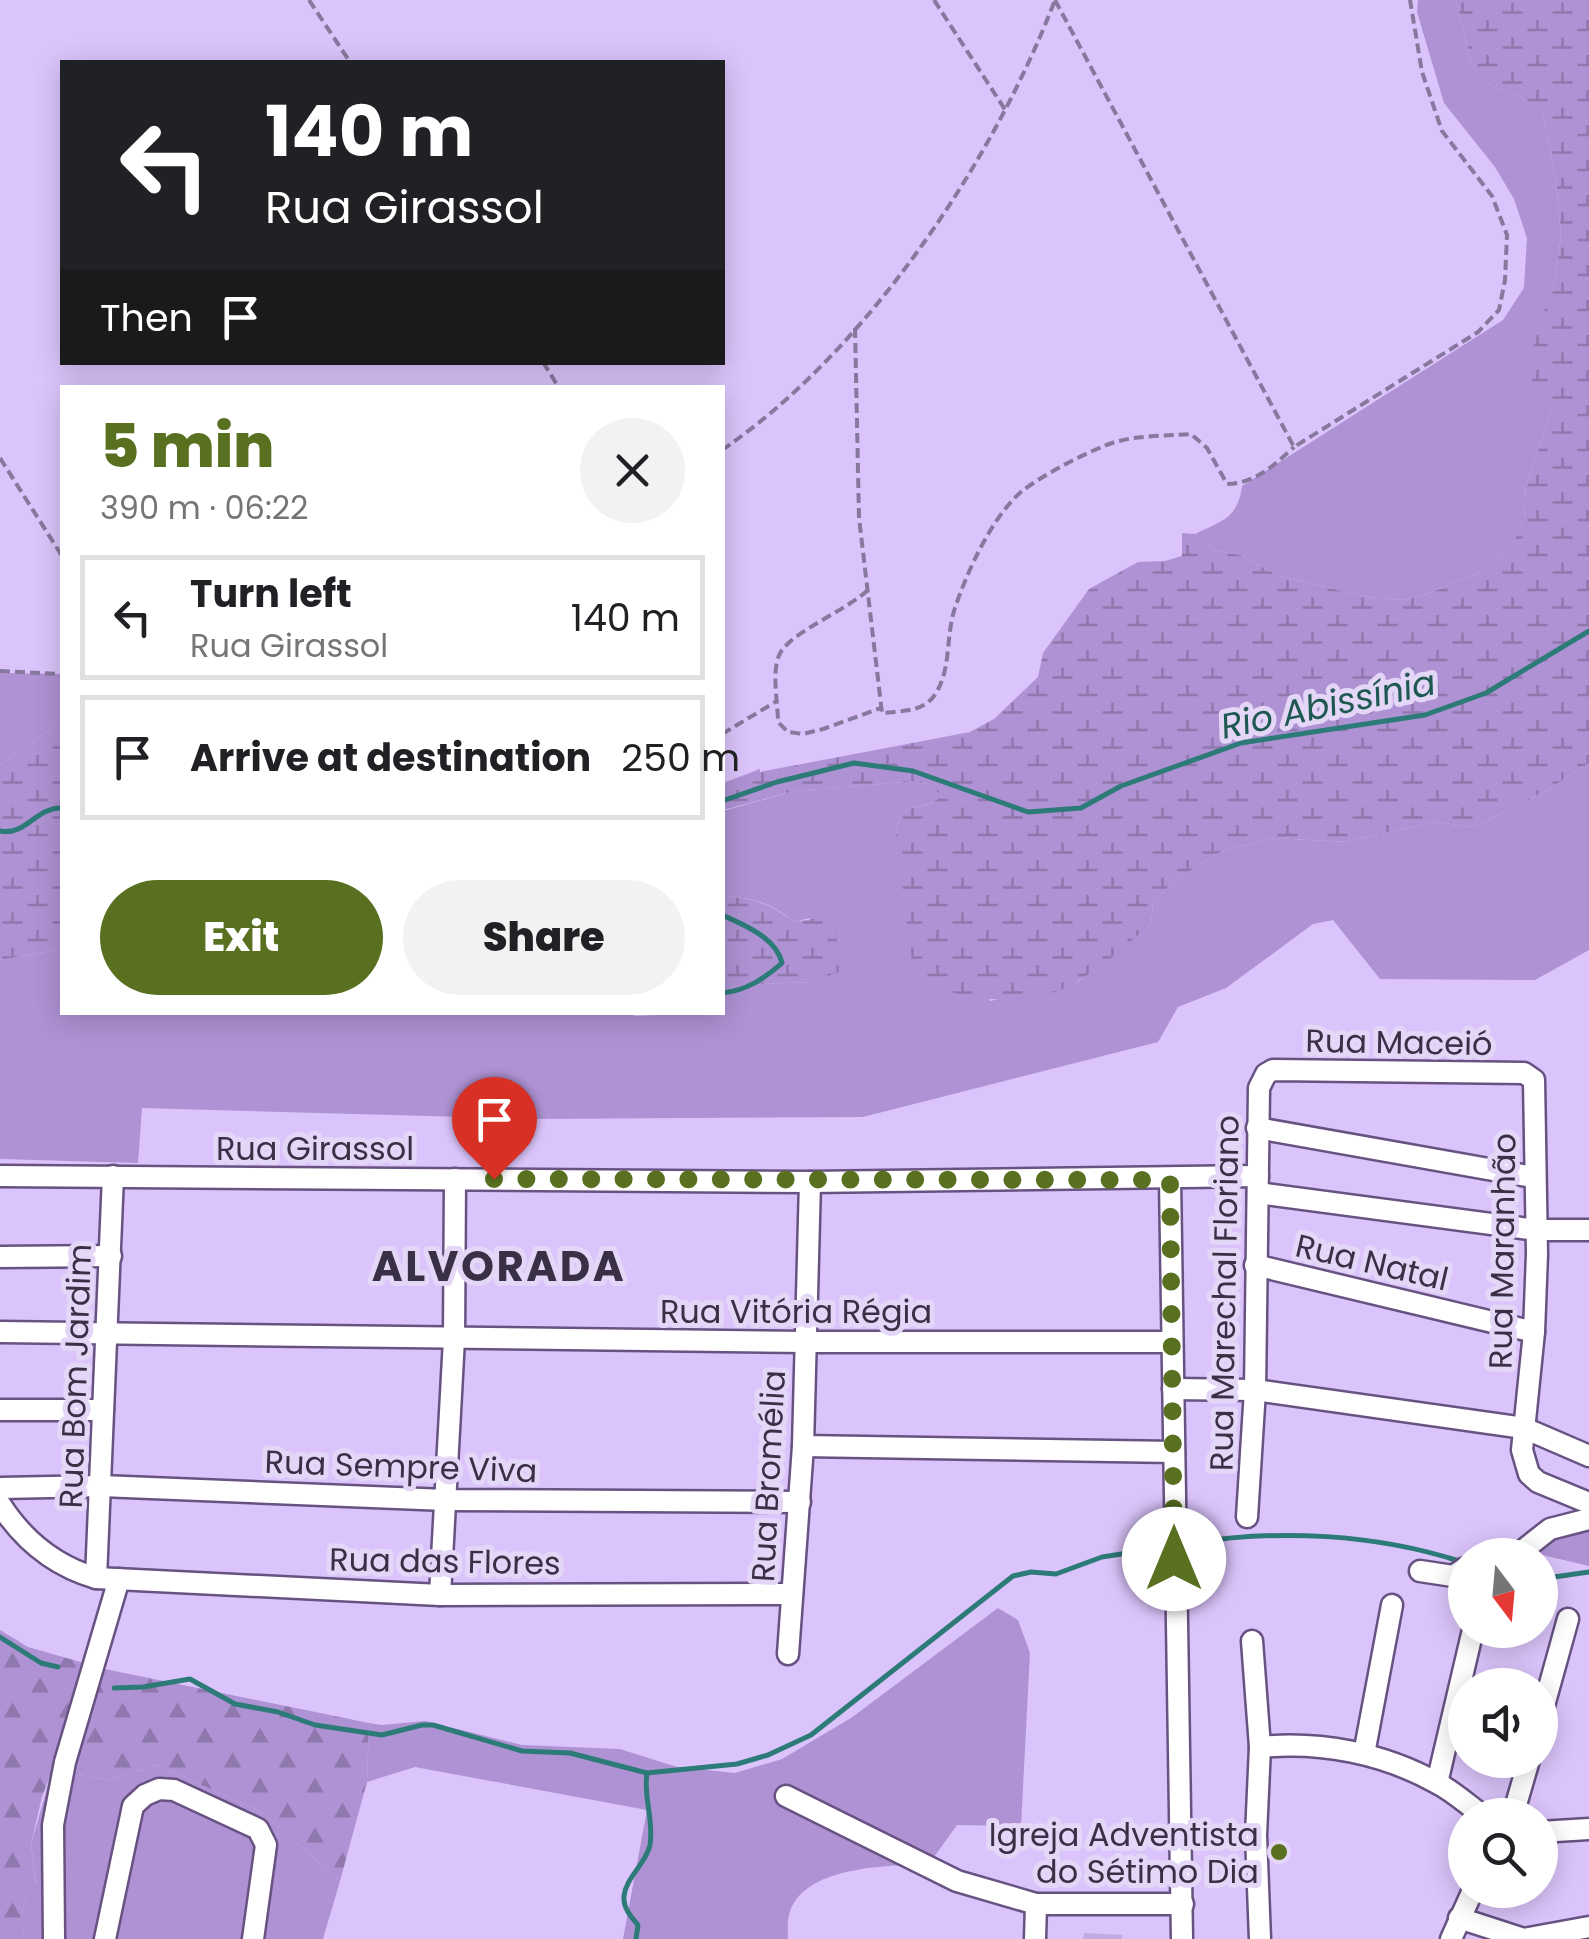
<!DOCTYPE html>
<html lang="en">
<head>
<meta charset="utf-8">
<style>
	:root { --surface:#fff; --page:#f2f2f2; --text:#202124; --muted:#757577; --line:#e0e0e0; --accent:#597020 }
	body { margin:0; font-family:Poppins,sans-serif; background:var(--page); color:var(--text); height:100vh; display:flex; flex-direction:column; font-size:38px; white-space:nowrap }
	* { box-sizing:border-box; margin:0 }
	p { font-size:32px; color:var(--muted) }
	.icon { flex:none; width:55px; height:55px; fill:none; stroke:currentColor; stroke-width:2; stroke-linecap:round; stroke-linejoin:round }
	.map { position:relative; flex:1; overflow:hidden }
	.details { position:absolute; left:60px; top:385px; width:665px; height:630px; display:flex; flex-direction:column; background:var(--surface); border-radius:0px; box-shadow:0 5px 25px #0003 }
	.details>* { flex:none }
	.guide { position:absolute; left:60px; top:60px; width:665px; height:305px; border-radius:0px; box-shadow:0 5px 25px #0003; background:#202124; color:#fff; overflow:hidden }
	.needle { width:65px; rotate:164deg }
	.controls { position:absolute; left:1448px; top:1538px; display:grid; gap:20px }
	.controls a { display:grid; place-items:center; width:110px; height:110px; border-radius:50%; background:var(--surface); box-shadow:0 5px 25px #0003; font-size:50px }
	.pin { position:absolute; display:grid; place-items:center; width:85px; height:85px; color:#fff; margin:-102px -42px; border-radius:50% 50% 50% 0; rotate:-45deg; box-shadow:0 0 10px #0007 }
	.pin .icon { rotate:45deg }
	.me { position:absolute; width:110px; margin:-55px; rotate:0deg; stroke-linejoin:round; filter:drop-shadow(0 0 8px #0008) }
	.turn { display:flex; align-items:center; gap:35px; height:210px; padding:0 40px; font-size:45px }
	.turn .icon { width:130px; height:130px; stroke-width:2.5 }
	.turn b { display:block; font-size:70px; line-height:85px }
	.then { display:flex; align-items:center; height:95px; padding:0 40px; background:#0003; gap:20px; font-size:38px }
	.round { display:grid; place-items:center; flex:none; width:105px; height:105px; border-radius:52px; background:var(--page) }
	.headline { display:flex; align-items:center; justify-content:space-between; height:170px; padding:0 40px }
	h1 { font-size:60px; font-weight:800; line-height:75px; color:var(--accent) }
	.primary-button { display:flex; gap:20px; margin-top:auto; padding:20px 40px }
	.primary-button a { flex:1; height:115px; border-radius:60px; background:var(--accent); color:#fff; font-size:40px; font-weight:800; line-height:115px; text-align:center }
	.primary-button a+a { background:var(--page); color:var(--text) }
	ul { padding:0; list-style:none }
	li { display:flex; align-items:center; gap:30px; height:125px; margin:0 20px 15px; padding:0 20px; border:5px solid var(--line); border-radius:0px }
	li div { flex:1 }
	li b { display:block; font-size:38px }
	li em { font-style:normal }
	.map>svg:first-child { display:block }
	.grass { fill:#ae92d3 }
	.forest { fill:url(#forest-firs) }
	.wetland { fill:url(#wetland-marsh) }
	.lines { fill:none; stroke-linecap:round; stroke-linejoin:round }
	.stream { stroke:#2d7b78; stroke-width:5 }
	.building { fill:#c2abe0 }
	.minor-casing { stroke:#675282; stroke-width:25 }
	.path { stroke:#87789d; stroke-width:4; stroke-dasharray:10 5; stroke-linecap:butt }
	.minor { stroke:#fff; stroke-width:20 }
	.route { stroke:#597020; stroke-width:18; stroke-dasharray:0 32.4 }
	.poi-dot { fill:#597020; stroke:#e4d6f7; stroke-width:4 }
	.labels { text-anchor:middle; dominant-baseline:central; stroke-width:10; stroke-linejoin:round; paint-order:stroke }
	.street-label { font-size:32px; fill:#393045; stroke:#e4d6f7 }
	.poi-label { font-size:32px; fill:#393045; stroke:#e4d6f7; text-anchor:end }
	.water-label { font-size:35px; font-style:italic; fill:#1d5951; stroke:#e4d6f7 }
	.district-label { font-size:42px; font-weight:bold; letter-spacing:2.5px; fill:#393045; stroke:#e4d6f7 }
</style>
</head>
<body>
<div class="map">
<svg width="1589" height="1939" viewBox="0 0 1589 1939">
	<defs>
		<pattern id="forest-firs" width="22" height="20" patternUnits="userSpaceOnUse" patternTransform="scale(2.5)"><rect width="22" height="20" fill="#ae92d3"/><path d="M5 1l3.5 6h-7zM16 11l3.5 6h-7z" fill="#8f78ad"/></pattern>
		<pattern id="wetland-marsh" width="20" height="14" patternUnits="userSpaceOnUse" patternTransform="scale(2.5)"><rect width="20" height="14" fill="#ae92d3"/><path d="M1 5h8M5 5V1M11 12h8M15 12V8" fill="none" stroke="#8f78ad"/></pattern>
	</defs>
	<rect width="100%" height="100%" fill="#dbc4fb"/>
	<!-- grass -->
	<g class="grass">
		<path d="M 1418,0 L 1456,0 L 1471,63 L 1481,78 L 1496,89 L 1523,98 L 1543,114 L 1556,181 L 1561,236 L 1556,273 L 1529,364 L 1536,390 L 1551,414 L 1526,486 L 1524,521 L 1514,541 L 1481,572 L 1427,594 L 1404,600 L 1368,597 L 1279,576 L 1240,555 L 1213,550 L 1195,534 C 1222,521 1238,518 1242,486 L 1503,320 L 1524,288 L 1527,238 L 1514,199 L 1495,167 L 1444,103 L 1417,12 Z"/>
		<polygon points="0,673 62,674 62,721 0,765"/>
		<path d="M 1589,763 L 1589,950 L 1535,980 L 1380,979 L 1333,920 L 1313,924 L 1226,988 L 1178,1007 L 1158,1042 L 863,1117 L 536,1119 L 142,1108 L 138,1163 L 0,1159 L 0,960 L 62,949 L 62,1012 L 628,1012 L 635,1016 L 722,1012 L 723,990 L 739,985 L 811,982 L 810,918 L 794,922 C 771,902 752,898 723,896 L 723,811 L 795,791 L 917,781 L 934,787 L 942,795 C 919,817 901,794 896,837 L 990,1001 L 1079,981 L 1151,924 L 1153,905 L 1172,882 L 1222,851 L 1275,838 L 1346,842 L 1435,822 L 1475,827 L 1546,791 Z"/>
		<polygon points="1589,1532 1589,1566 1534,1553 1540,1541"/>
		<path d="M 998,1608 L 1018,1620 L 1030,1653 L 1021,1826 L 957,1825 L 929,1864 C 888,1866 802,1865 789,1915 C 787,1922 788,1932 788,1939 L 623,1939 L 647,1810 L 415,1767 L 367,1782 L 369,1723 L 382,1725 L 425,1721 L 522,1745 L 620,1749 L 677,1767 L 735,1773 L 782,1759 L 851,1718 Z"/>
		<path d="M 157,1765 L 262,1812 L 340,1881 L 323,1939 L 24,1939 C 20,1916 20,1902 36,1884 L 31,1844 L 52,1771 L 111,1780 Z"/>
	</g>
	<!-- forest -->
	<path class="forest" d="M 0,1630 L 28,1647 L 105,1669 L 369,1723 L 367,1782 L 340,1881 L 262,1812 L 157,1765 L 111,1780 L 52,1771 L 42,1797 L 31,1844 L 36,1885 C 20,1902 20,1916 24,1939 L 0,1939 Z"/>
	<!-- wetland -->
	<g class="wetland">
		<path d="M 1456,0 L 1589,0 L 1589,763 L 1546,791 L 1475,827 L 1435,822 L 1346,842 L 1275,838 L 1222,851 L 1172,882 L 1153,905 L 1151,924 C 1118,952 1083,986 1040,997 C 1030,1000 1019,998 1008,999 C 970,1001 944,993 913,971 L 896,837 C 901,794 918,817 941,796 L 934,787 L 917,781 L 795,791 L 723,810 L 723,783 L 760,769 L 760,772 L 970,732 L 994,719 L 1038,677 L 1043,653 L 1089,589 L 1138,562 L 1165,561 L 1182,556 L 1182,533 L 1195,534 L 1213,550 L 1240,555 L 1279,576 L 1368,597 L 1404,600 L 1427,594 L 1481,572 L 1514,541 L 1524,520 L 1526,486 L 1551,414 L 1535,390 L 1528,364 L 1556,273 L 1561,236 L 1556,181 L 1543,114 L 1523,98 L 1496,89 L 1481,78 L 1471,63 Z"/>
		<polygon points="62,721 62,949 0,960 0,765"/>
		<path d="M 723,896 C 752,898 770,903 794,922 L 830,916 L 836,929 L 839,972 L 811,982 L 739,985 L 723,990 Z"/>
	</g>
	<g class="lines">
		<!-- stream -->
		<g class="stream">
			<polyline points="722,801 777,782 854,763 913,771 1028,812 1081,808 1121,786 1241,743 1425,715 1486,693 1589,631"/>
			<path d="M 0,831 C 26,836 36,807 62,808"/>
			<path d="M 722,915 C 745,925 776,938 782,963 C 765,978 746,991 722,993"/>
			<path d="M 1192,1543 C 1279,1529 1375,1534 1459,1561"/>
			<polyline points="1540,1579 1589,1572"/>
			<polyline points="0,1637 41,1663 58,1667"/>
			<polyline points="114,1688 143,1687 190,1679 235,1704 278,1712 315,1725 382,1735 422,1725 433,1725 522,1751 570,1753 647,1773 737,1764 768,1755 811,1735 1013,1576 1031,1572 1056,1574 1102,1557 1160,1548"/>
			<path d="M 636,1939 L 638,1925 C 631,1917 623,1908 624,1896 C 626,1877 646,1864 650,1845 C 654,1819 643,1797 647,1773"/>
		</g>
	</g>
	<!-- building -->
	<polygon class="building" points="1084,1933 1122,1935 1122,1939 1083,1939"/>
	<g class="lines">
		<defs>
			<g id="minor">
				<polyline points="1257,1128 1533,1177"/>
				<polyline points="0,1176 810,1182 1258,1176"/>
				<polyline points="1170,1179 1182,1939"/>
				<polyline points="1258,1193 1537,1230 1589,1230"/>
				<polyline points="0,1257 111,1256"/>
				<polyline points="1255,1265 1534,1332"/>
				<polyline points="0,1332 805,1342 1172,1342"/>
				<polyline points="1173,1389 1255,1390 1524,1428 1589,1456"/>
				<polyline points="0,1410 103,1410"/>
				<polyline points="803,1446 1174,1452"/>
				<polyline points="0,1488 101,1486 446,1500 800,1502"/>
				<path d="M 0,1504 C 23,1540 55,1566 96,1578 L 440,1595 L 792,1594"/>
				<polyline points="1247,1517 1255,1390 1259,1088 1266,1074 1273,1070 1524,1073 1534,1080 1537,1254 1534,1332 1522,1450 1529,1474 1538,1482 1589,1503"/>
				<polyline points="1517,1555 1550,1529 1589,1519"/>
				<polyline points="1420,1571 1453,1576 1465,1568"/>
				<polyline points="96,1578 113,1176"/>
				<polyline points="440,1595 454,1339 455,1179"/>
				<polyline points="1252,1641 1260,1747 1256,1835 1260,1939"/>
				<polyline points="788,1654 803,1446 810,1182"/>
				<polyline points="1540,1720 1568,1619"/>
				<path d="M 1260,1747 C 1320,1741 1383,1753 1437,1783 C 1453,1791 1468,1805 1482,1815"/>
				<polyline points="1364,1754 1392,1605"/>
				<polyline points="1437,1783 1472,1634"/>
				<polyline points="786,1796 957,1881 1036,1904 1183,1904"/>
				<polyline points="1513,1815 1529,1760"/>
				<polyline points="1540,1832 1589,1829"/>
				<polyline points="1459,1918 1524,1939"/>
				<polyline points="54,1939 53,1825 65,1762 119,1579"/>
				<polyline points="105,1939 133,1806 145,1795 159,1789 174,1790 258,1829 266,1845 253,1939"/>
				<polyline points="1035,1939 1036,1904"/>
				<polyline points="1451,1939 1473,1890"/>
				<polyline points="1524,1939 1589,1927"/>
			</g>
		</defs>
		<!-- minor casing -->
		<use href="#minor" class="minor-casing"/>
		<!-- path -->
		<g class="path">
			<polyline points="309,0 350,62"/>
			<polyline points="934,0 1006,111"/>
			<polyline points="1055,0 1294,447 1478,332 1499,310 1505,280 1507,235 1492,196 1442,131 1422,72 1410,0"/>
			<path d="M 855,328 L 859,518 L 882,713 C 902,711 925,712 936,693 C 951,669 946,637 954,611 C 966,574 991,518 1021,492 C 1042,475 1090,450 1115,442 C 1140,435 1166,436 1191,434 L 1207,448 L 1227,484 C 1256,483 1273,466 1294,447"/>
			<polyline points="543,362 559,388"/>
			<path d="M 722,450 C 867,351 993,162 1055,0"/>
			<polyline points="0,458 62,556"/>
			<path d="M 868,590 C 845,611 798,629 782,650 C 770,666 778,702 778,722 L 788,732 L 803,734 L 823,729 L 881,708"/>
			<polyline points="0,671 62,674"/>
			<polyline points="722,734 777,701"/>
		</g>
		<!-- minor -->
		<use href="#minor" class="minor"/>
	</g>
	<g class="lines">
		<!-- route -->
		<polyline class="route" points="494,1179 1170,1180 1174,1559"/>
	</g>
	<!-- markers -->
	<circle class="poi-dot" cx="1279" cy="1852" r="10"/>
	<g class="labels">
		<!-- street labels -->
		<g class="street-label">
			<text transform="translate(1399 1042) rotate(1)">Rua Maceió</text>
			<text x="315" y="1148">Rua Girassol</text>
			<text transform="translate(1502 1251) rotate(-89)">Rua Maranhão</text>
			<text transform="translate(1372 1262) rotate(13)">Rua Natal</text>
			<text transform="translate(1224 1293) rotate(-89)">Rua Marechal Floriano</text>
			<text x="796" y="1311">Rua Vitória Régia</text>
			<text transform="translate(75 1376) rotate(-88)">Rua Bom Jardim</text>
			<text transform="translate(401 1466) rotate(2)">Rua Sempre Viva</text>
			<text transform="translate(768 1476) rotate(-87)">Rua Bromélia</text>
			<text transform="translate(445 1561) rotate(1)">Rua das Flores</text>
		</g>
		<!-- poi labels -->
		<g class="poi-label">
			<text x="1259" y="1834">Igreja Adventista<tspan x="1259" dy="37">do Sétimo Dia</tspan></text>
		</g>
		<!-- water labels -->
		<g class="water-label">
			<text transform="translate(1328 704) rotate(-12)">Rio Abissínia</text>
		</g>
		<!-- district labels -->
		<g class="district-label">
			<text x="499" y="1266">ALVORADA</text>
		</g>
	</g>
</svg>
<div class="controls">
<a><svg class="needle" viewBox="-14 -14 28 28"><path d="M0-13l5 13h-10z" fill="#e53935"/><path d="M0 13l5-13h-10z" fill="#757577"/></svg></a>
<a><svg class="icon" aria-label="sound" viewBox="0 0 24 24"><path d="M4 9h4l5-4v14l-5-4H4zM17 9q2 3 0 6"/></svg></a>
<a><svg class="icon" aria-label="search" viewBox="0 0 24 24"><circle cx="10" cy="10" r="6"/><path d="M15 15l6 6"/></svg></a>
</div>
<div class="pin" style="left:494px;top:1179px;background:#d93025"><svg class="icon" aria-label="arrive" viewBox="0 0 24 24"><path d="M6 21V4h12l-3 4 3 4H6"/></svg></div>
<svg class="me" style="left:1174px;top:1559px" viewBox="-20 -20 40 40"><circle r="19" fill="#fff"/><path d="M0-13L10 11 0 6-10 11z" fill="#597020"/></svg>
<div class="guide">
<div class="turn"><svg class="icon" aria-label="left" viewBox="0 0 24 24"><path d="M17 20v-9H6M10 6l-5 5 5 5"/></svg><div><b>140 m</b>Rua Girassol</div></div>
<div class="then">Then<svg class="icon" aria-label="arrive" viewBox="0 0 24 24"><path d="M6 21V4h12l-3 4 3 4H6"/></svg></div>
</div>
<section class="details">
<div class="headline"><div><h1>5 min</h1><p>390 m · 06:22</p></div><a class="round"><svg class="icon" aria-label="close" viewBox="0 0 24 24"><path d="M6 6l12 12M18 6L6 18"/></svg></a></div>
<ul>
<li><svg class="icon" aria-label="left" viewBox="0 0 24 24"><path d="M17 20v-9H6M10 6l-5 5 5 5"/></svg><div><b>Turn left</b><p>Rua Girassol</p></div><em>140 m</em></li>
<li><svg class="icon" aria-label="arrive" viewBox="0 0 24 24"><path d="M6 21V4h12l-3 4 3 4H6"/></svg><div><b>Arrive at destination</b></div><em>250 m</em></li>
</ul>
<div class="primary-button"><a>Exit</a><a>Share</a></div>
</section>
</div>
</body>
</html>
